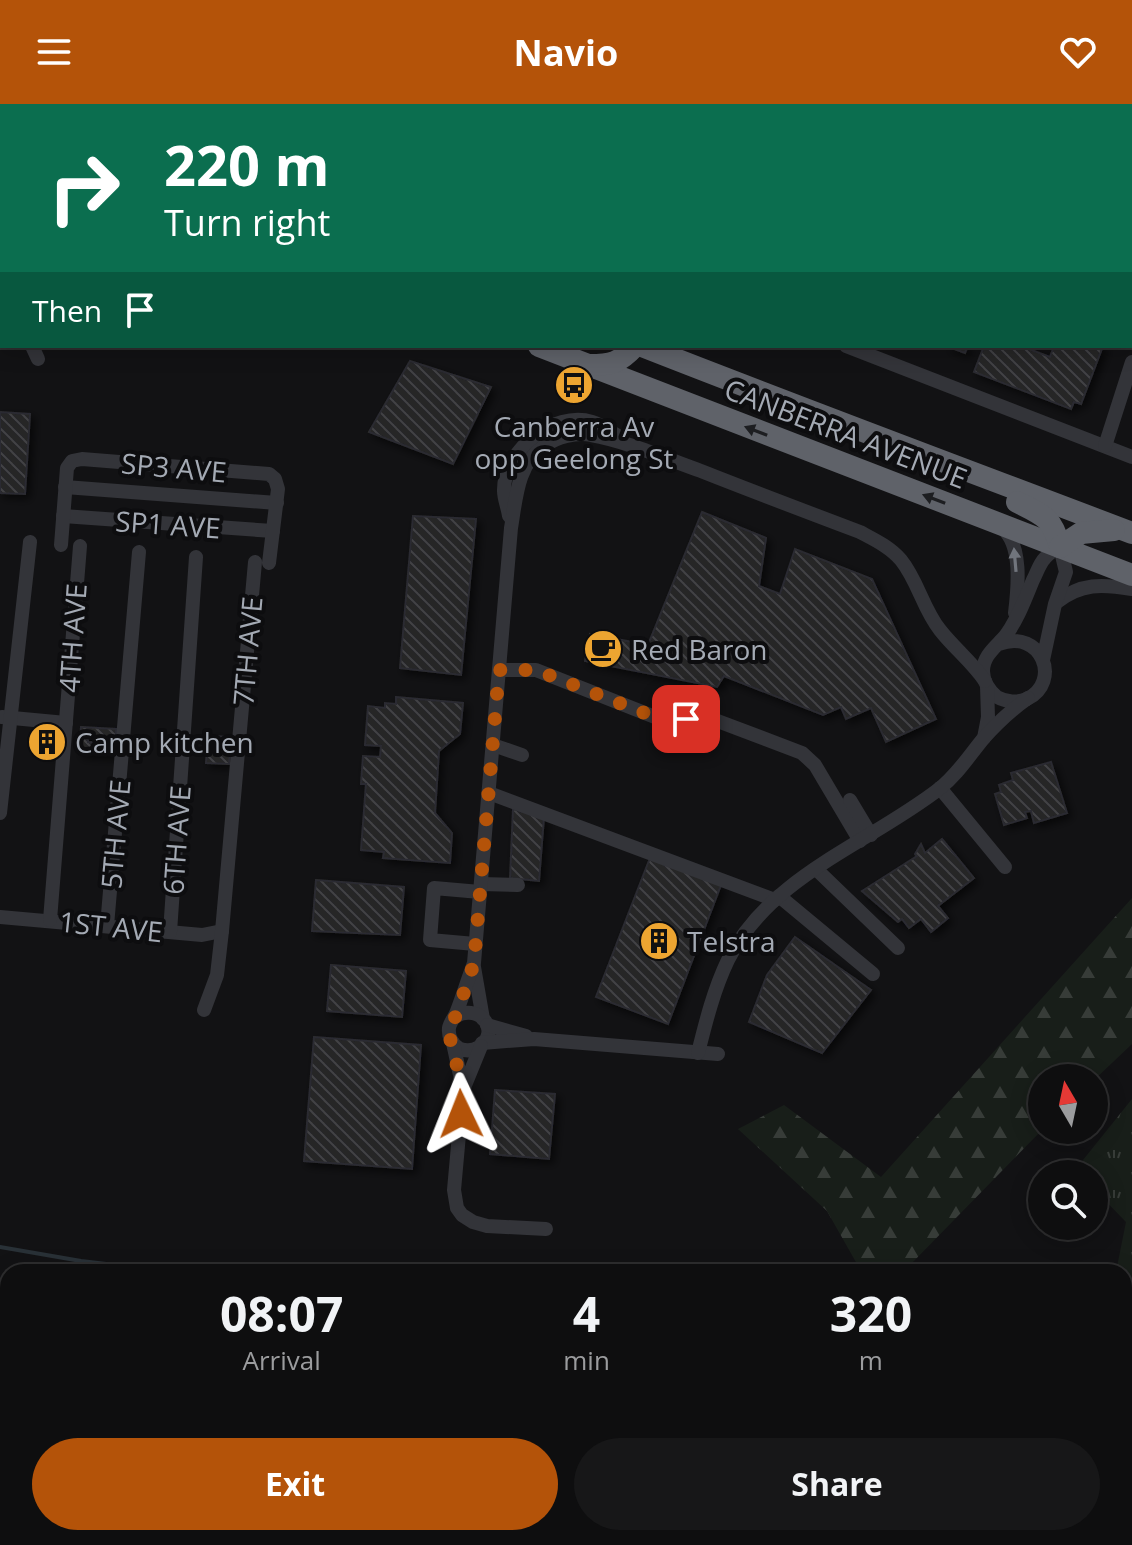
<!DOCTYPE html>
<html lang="en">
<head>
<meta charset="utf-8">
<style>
	:root { --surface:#0e0e0f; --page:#171718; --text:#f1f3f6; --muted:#9b9c9e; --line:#2e2e2f; --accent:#b45309 }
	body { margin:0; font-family:"Open Sans",sans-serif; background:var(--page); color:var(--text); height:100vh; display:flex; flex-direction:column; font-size:30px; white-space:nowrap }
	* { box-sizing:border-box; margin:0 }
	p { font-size:26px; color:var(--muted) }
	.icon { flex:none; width:44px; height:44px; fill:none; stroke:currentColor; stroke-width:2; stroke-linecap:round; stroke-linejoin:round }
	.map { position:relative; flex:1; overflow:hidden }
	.sheet { position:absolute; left:0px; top:1160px; width:1132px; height:282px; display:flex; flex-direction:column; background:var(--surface); border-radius:24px 24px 0 0; box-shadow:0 4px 20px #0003,0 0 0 2px var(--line) }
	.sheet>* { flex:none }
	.top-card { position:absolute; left:0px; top:0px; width:1132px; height:244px; box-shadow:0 4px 20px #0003,0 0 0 2px var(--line); background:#0b6e4f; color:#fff; overflow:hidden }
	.needle { width:52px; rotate:351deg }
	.controls { position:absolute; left:1028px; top:960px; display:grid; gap:16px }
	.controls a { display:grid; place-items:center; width:80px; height:80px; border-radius:50%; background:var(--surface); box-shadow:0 4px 20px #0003,0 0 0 2px var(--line); font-size:40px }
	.pin { position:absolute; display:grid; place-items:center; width:68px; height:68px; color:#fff; margin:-34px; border-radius:16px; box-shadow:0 4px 12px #0006 }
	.me { position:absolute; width:88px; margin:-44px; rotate:358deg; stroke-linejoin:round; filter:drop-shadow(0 0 6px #0008) }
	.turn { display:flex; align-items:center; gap:28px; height:168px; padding:0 32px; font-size:36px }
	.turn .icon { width:104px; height:104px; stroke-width:2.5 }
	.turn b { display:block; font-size:56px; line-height:68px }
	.then { display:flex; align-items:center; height:76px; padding:0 32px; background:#0003; gap:16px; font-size:30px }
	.eta { display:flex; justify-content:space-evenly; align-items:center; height:136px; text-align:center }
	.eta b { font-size:48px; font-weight:700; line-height:56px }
	.cta { display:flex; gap:16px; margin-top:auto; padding:16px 32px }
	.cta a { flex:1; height:92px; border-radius:48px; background:var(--accent); color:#fff; font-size:32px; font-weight:700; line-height:92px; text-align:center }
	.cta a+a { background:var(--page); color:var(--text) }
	header { display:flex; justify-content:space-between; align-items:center; height:104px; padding:0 32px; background:var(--accent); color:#fff; font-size:36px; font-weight:700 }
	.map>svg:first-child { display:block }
	.grass { fill:url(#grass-tufts) }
	.forest { fill:url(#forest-firs) }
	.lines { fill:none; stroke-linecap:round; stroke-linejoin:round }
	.stream { stroke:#293137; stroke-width:4 }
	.building { fill:url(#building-back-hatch); stroke:#2c2c30; stroke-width:2; filter:url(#shadow) }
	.minor { stroke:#333439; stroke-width:14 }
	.highway { stroke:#5f6269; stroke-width:22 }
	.oneway { fill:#1d1e21 }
	.oneway2 { fill:#71757d }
	.route { stroke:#b45309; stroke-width:14; stroke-dasharray:0 25.2 }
	.labels { text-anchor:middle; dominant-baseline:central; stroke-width:8; stroke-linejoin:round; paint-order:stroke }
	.poi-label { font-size:28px; fill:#a4aab4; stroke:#0d0d0f; text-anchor:start }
	.street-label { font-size:28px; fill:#a4aab4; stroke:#0d0d0f }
</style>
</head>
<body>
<header><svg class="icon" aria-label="menu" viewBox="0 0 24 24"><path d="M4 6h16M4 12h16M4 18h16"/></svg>Navio<svg class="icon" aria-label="heart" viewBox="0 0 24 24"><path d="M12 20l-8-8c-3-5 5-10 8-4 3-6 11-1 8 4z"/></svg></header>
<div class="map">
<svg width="1132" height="1441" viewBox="0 0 1132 1441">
	<defs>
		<pattern id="grass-tufts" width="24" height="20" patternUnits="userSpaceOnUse" patternTransform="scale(2)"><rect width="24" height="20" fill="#181e19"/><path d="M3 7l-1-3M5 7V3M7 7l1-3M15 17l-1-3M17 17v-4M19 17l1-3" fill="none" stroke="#373c38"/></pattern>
		<pattern id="forest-firs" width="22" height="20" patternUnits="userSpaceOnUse" patternTransform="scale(2)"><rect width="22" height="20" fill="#181e19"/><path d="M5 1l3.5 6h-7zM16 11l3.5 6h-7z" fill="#373c38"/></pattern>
		<pattern id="building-back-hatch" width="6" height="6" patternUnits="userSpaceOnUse" patternTransform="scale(2)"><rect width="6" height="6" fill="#252528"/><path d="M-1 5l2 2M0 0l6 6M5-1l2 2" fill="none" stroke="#424245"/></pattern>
		<filter id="shadow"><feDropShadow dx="4" dy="4" stdDeviation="4" flood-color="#0009"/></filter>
	</defs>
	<rect width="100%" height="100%" fill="#121214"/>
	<!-- grass -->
	<g class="grass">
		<polygon points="1132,995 1132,1441 859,1441 855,1434 1124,1434 1124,1168 1116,1168 1126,1118 1094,1085 1094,1070 1079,1070 1075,1066"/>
		<polygon points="163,1434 741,1434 742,1441 165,1441"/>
	</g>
	<!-- forest -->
	<polygon class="forest" points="1132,794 1132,940 1094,976 1094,974 1042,974 1042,1026 910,1161 861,1167 827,1107 738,1025 784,1001 881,1073"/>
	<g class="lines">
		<!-- stream -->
		<g class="stream">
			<polyline points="0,1143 81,1157 174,1168"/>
			<polyline points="790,1434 794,1441"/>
		</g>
	</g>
	<!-- building -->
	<g class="building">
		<polygon points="651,0 694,0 693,2 649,2"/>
		<polygon points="822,0 886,0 887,2 824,2"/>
		<polygon points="886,0 936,0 933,2 888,2"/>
		<polygon points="984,0 1064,0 1061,2 986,2"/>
		<polygon points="1080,0 1132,0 1132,17 1130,18 1130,2 1077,2"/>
		<polygon points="1130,108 1132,110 1132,151 1130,149"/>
		<polygon points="946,242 968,242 965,249"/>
		<polygon points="984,242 1021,242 1050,253 1054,242 1103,242 1081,300 1074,298 1071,305 974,268"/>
		<polygon points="410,257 491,283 453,360 369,328"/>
		<polygon points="0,308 30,310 25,390 0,389"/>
		<polygon points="702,408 766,434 759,482 780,490 795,445 872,475 936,615 886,638 871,604 846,615 841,603 823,611 724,572 717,583 585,557 590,530 648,541"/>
		<polygon points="413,412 476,415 461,571 400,564"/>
		<polygon points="396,593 463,599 460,630 439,647 435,709 452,729 450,759 383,754 384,748 361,746 366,680 361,680 363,652 380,653 381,642 365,641 368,602 385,604 385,599 396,600"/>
		<polygon points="81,623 116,625 116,637 88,634 88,638 116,640 115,651 79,649"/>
		<polygon points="43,628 53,629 52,649 41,648"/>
		<polygon points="208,632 231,633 229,660 206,659"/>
		<polygon points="1051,658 1067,709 1034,719 1031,707 1025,708 1027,714 1004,721 995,690 1001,688 999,681 1013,676 1011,669"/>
		<polygon points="513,705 544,713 539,777 510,774"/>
		<polygon points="942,735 974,774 938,802 948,814 931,828 921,815 909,824 902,815 898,818 862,787 917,752 915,750 921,740 925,749"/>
		<polygon points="650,754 721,781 668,920 596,893"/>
		<polygon points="316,776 404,783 400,831 312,827"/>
		<polygon points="795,833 871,886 822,949 749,918 767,871"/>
		<polygon points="331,861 406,867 402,913 327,907"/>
		<polygon points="314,933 421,941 412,1065 304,1057"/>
		<polygon points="495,986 555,990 549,1055 490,1050"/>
	</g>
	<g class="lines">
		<!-- minor -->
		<g class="minor">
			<polyline points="211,0 216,2"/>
			<polyline points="442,2 443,0"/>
			<polyline points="750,2 752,0"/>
			<polyline points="0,102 2,103"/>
			<polyline points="0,194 2,196"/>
			<polyline points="1130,200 1132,201"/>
			<polyline points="32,242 38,255"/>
			<polyline points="846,242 1132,353"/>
			<polyline points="1105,342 1132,258"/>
			<polyline points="65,383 277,399"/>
			<polyline points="63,412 273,427"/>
			<path d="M 509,412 C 508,404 504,395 504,387 C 503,347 554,306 592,318 C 602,321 611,328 620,333"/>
			<path d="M 1001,423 C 1023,440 1018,484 1015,509"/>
			<polyline points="61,441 67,364 72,357 82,355 269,370 275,375 278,385 269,459"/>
			<path d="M 1057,498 C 1081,479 1102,480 1132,485"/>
			<path d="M 999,540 C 1042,524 1062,578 1027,595 C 1018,599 1006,598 997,593 C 989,587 983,577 983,567 C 983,551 997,542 1006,531 C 1018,515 1025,495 1033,476 C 1037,469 1039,460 1045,454 C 1049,449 1054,446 1060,443 L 1066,468 L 1055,500 L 1043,556"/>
			<polyline points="499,566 536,566 665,617 707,613 802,649 815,661 860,737"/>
			<polyline points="2,613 66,619"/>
			<polyline points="984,634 988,613 987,582"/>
			<polyline points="493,641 522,651"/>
			<polyline points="940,684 1005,763"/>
			<polyline points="489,689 775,796"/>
			<polyline points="850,696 871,731"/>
			<polyline points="0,709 30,438"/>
			<polyline points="816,765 898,844"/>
			<polyline points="481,780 518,781"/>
			<polyline points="779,792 873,870"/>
			<polyline points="0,813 202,831 222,827"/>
			<polyline points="50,816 80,442"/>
			<polyline points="107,822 139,448"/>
			<polyline points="170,828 196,453"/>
			<polyline points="475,840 430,836 434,784 480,788"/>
			<polyline points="474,863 483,915"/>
			<polyline points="204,906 217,871 222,827 255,458"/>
			<path d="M 456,912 C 481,899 501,928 479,943 C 473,947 466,947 460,945 C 452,941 448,932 449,924 C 450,918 455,913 457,907 C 463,891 468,875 474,859 L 511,424 C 516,395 517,360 544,342 C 557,333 576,328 591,331 C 626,337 667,355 701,367 C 754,388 807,408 860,428 C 875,436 890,443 901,456 C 918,477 923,505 940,526 C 954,544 972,558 985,577"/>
			<polyline points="487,921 526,932"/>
			<polyline points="453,939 463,985"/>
			<polyline points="482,939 534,935 718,950"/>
			<polyline points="481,942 463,986 454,1086 457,1104 462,1111 473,1118 487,1122 546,1125"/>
			<path d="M 698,949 C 706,917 714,885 728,856 C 770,772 868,740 939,685 C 957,671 969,652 983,635 C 997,619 1011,606 1028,594"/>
		</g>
		<!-- highway -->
		<g class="highway">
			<polyline points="54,0 58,2"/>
			<polyline points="0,4 2,5"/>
			<polyline points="539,242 1132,471"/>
			<path d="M 642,242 C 805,306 969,367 1132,429"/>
			<path d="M 589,261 C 612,261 619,259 635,242"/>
			<path d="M 1017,398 C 1043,411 1052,413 1060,443"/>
			<polyline points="1060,443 1081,429 1114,426"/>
			<polyline points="0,1238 8,1265"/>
			<polyline points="0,1390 8,1415"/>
			<polyline points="13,1434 16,1441"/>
			<polyline points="57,1434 59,1441"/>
			<polyline points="78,1434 81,1441"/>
		</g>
	</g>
	<!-- one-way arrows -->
	<defs><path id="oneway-solid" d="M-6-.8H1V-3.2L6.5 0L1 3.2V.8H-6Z" transform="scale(2)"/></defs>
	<g class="oneway">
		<use href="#oneway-solid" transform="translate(756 327) rotate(-159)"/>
		<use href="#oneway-solid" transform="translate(934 395) rotate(-159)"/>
	</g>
	<use class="oneway2" href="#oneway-solid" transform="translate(1015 456) rotate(-95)"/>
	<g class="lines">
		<!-- route -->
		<polyline class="route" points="461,1010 463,986 448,926 450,920 456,912 474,859 499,566 536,566 665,617 686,615"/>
	</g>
	<!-- icons -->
	<defs>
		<symbol id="bus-disc" viewBox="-11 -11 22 22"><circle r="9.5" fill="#eda531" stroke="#0d0d0f"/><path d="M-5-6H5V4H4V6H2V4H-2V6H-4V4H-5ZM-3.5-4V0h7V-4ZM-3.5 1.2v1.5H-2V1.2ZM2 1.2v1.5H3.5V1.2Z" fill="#111"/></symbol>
		<symbol id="cafe-disc" viewBox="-11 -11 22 22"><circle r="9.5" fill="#eda531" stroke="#0d0d0f"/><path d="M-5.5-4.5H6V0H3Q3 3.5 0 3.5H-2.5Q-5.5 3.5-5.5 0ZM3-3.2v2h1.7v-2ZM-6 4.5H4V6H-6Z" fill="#111"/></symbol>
		<symbol id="building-disc" viewBox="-11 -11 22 22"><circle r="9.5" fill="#eda531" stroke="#0d0d0f"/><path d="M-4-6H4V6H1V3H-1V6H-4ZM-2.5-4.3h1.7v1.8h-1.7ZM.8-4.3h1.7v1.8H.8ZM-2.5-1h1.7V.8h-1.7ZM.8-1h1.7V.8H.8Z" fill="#111"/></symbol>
	</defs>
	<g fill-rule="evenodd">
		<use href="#bus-disc" x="552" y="259" width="44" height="44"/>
		<use href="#cafe-disc" x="581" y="523" width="44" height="44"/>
		<use href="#building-disc" x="25" y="616" width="44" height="44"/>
		<use href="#building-disc" x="637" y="815" width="44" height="44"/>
	</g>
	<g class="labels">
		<!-- poi labels -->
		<g class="poi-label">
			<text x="574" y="322" text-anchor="middle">Canberra Av<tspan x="574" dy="32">opp Geelong St</tspan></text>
			<text x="631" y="545">Red Baron</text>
			<text x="75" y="638">Camp kitchen</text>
			<text x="687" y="837">Telstra</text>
		</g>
		<!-- street labels -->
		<g class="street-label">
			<text transform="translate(846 329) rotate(21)">CANBERRA AVENUE</text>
			<text transform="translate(174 363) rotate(5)">SP3 AVE</text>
			<text transform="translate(168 420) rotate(4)">SP1 AVE</text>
			<text transform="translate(72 534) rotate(-86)">4TH AVE</text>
			<text transform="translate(247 547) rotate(-85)">7TH AVE</text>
			<text transform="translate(115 730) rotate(-85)">5TH AVE</text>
			<text transform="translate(176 736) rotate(-86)">6TH AVE</text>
			<text transform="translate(111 822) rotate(6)">1ST AVE</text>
		</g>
	</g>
</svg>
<div class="controls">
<a><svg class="needle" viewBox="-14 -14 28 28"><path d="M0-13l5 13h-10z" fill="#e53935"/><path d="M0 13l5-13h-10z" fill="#9b9c9e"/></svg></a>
<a><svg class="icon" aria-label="search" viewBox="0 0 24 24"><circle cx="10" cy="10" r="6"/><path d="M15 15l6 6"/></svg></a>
</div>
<div class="pin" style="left:686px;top:615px;background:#d93025"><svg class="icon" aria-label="arrive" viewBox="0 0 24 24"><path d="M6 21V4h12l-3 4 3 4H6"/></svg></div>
<svg class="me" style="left:461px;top:1010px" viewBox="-20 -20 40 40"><path d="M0-17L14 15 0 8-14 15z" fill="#b45309" stroke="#fff" stroke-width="4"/></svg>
<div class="top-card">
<div class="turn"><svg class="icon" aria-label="right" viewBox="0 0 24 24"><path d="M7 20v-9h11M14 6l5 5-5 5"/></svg><div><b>220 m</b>Turn right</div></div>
<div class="then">Then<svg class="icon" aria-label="arrive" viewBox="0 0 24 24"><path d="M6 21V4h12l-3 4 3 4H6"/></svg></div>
</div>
<section class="sheet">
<div class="eta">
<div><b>08:07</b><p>Arrival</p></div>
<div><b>4</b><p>min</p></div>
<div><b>320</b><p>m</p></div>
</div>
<div class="cta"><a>Exit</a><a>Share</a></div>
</section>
</div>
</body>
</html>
